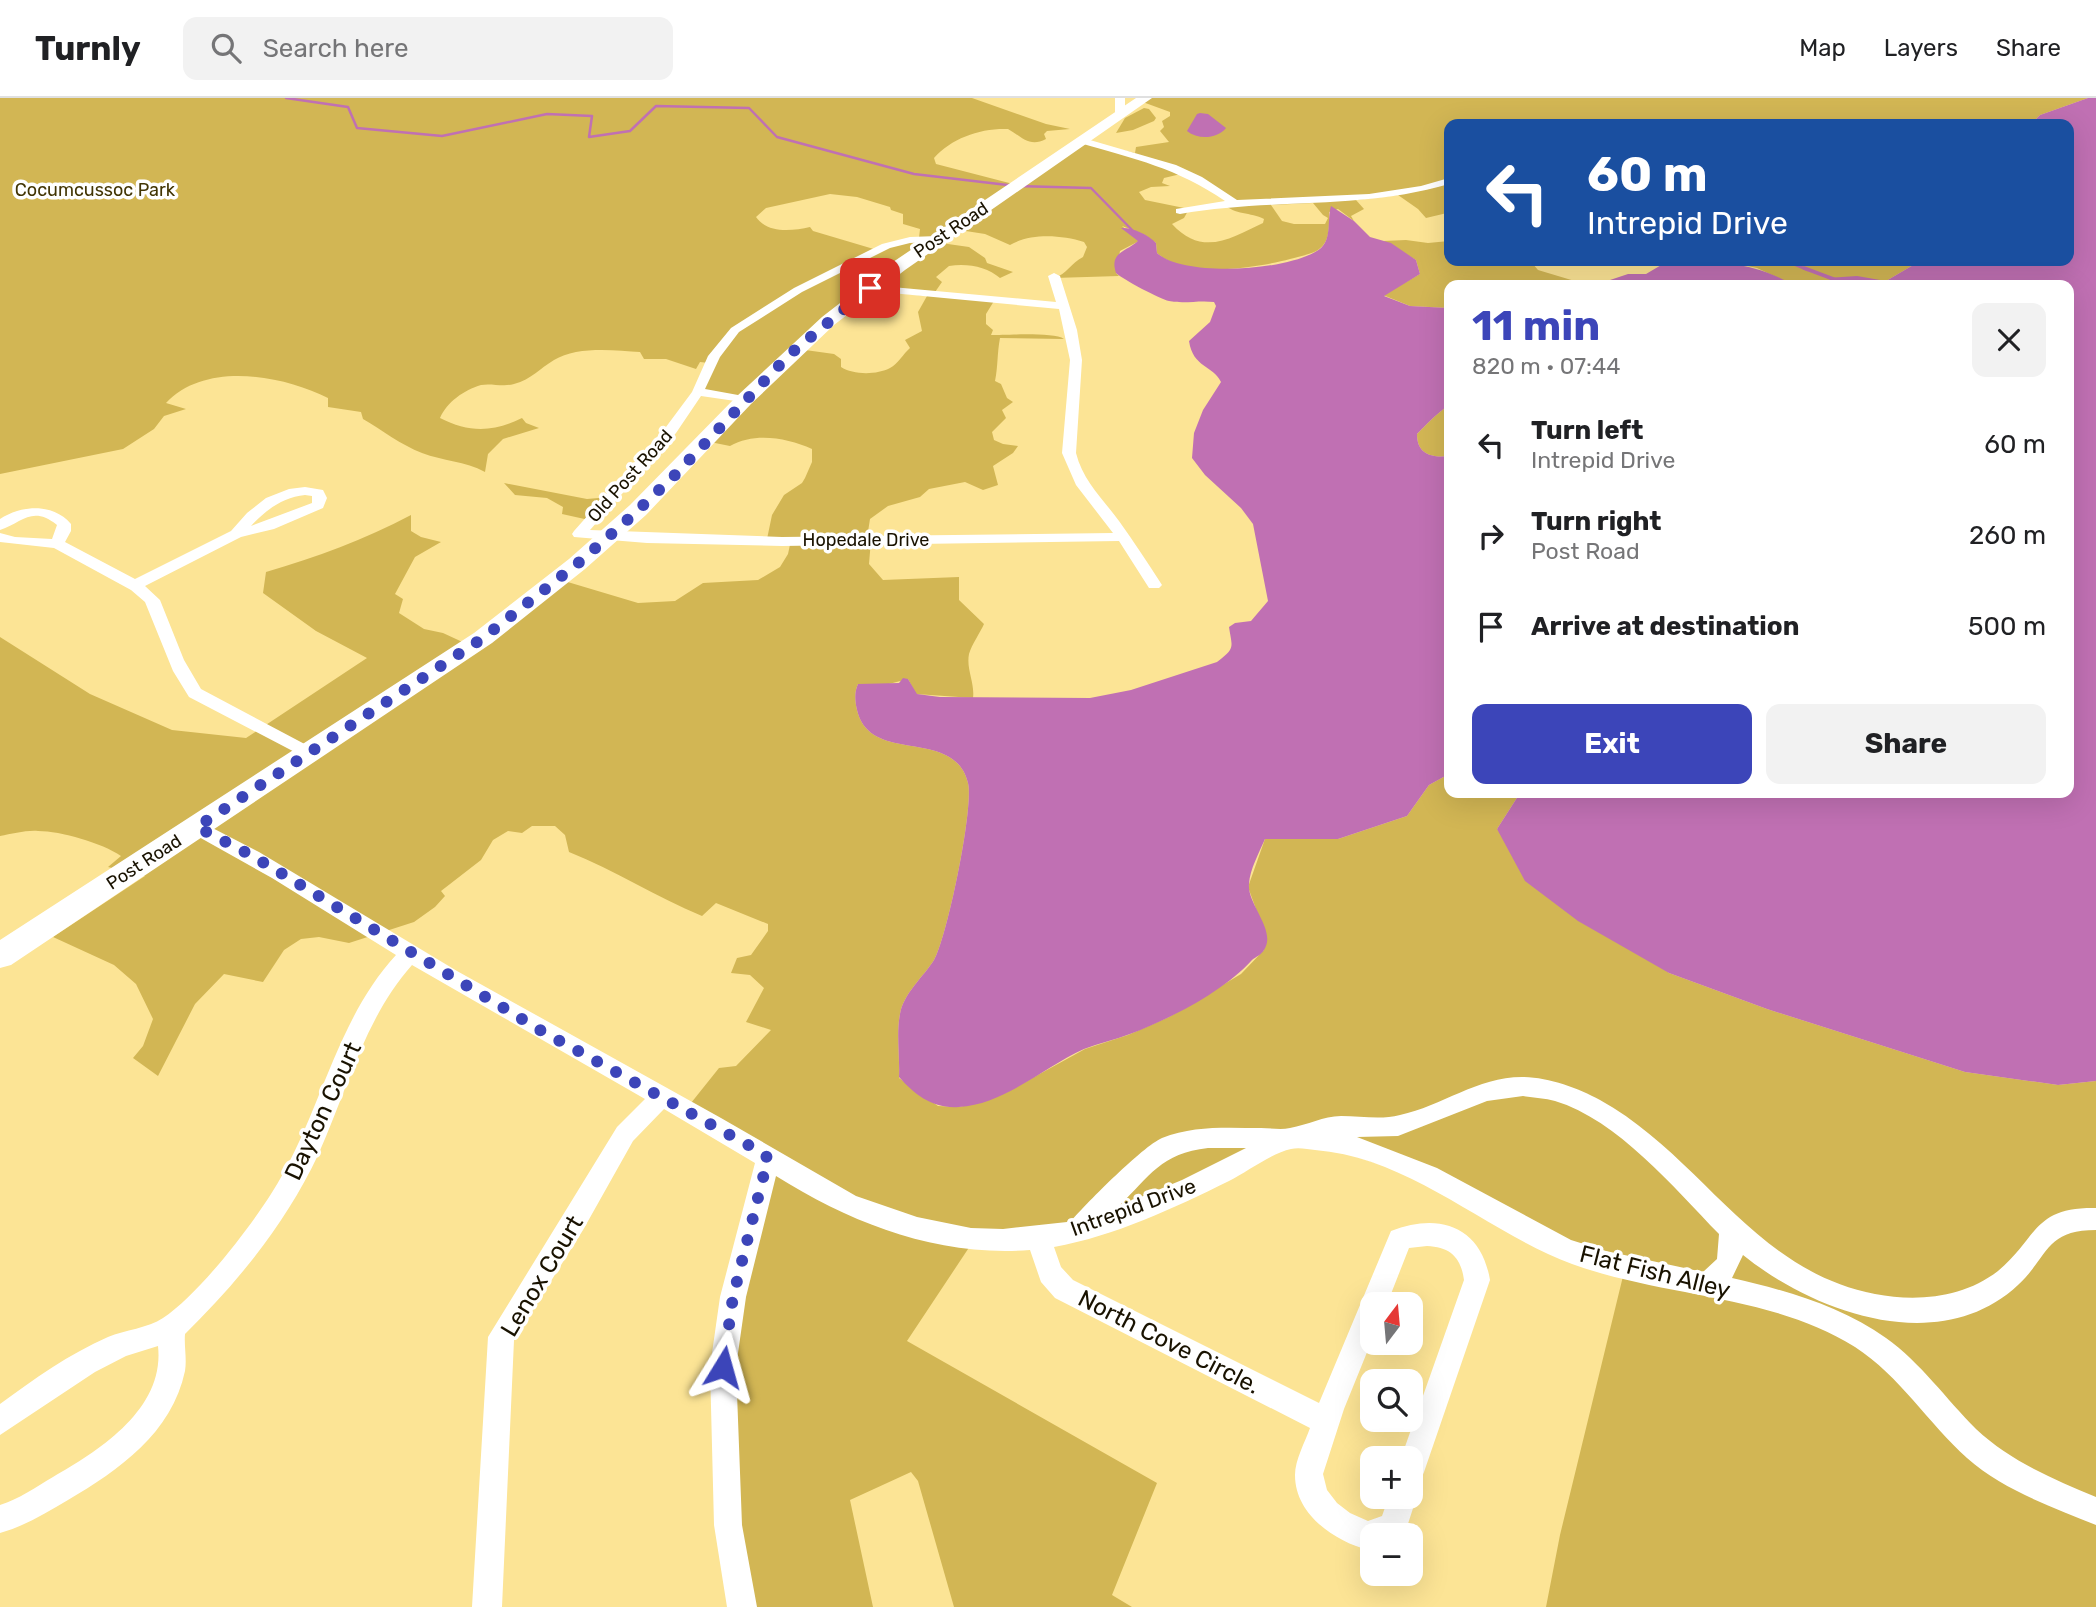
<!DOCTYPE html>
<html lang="en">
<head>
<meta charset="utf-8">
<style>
	:root { --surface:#fff; --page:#f2f2f2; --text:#202124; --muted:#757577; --line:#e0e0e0; --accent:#3c45b9 }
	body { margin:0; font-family:Rubik,sans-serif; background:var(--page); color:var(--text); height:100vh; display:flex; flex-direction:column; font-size:26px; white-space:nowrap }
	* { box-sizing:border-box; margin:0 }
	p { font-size:23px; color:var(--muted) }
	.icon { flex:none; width:38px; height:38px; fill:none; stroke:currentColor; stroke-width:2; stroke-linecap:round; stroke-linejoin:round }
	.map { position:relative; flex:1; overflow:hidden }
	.details { position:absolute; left:1444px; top:182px; width:630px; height:518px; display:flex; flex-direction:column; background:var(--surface); border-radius:14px; box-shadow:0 7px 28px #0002 }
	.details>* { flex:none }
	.banner { position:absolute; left:1444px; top:21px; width:630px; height:147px; border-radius:14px; box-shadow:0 7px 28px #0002; background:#1a4fa0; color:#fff; overflow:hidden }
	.needle { width:46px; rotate:16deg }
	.buttons { position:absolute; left:1360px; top:1194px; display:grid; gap:14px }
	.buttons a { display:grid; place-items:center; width:63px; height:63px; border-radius:14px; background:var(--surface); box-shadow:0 7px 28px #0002; font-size:35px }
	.pin { position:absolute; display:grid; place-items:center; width:60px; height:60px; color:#fff; margin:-30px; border-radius:14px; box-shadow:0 4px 10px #0006 }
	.me { position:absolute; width:77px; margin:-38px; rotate:8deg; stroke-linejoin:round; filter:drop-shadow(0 0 5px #0008) }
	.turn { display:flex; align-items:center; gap:24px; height:147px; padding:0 28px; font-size:32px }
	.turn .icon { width:91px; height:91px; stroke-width:2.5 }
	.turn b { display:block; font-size:49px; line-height:60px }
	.round { display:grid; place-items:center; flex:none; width:74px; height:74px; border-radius:14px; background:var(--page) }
	.head { display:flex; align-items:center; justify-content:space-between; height:119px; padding:0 28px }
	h1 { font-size:42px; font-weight:700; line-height:52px; color:var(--accent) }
	.button { display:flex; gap:14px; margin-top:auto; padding:14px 28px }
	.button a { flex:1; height:80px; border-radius:14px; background:var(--accent); color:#fff; font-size:28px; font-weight:700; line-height:80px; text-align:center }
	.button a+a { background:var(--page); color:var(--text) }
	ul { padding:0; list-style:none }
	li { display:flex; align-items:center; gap:21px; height:91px; padding:0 28px }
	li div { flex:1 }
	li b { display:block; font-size:26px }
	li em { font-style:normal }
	header { display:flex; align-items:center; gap:42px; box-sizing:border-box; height:98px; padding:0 35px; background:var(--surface); border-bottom:2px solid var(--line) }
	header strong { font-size:33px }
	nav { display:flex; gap:38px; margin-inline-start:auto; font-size:24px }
	.search { width:490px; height:63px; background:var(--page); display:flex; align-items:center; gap:18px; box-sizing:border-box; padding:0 24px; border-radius:14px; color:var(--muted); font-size:26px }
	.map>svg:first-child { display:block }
	.green { fill:#d2b654; fill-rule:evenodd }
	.water { fill:#c070b3 }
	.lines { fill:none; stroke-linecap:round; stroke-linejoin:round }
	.stream-far1 { stroke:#c070b3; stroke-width:2.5 }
	.stream { stroke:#c070b3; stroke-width:3.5 }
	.minor { fill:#fff; fill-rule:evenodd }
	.tertiary { fill:#fff; fill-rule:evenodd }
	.primary { fill:#fff; fill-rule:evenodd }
	.route { stroke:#3c45b9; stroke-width:12; stroke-dasharray:0 21.6 }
	.labels { text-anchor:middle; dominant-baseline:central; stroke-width:7; stroke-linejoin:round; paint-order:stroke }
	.far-park-label { font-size:18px; fill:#423504; stroke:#fff }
	.far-street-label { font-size:18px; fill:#191200; stroke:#fff }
	.street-label { font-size:21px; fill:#191200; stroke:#fff }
	.near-street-label { font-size:24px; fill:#191200; stroke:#fff }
</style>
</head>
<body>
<header>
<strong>Turnly</strong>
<div class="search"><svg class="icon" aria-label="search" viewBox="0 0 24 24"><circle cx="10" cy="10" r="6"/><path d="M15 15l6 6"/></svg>Search here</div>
<nav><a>Map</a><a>Layers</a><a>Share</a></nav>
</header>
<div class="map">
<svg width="2096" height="1509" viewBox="0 0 2096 1509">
	<rect width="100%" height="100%" fill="#fce495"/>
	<!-- green -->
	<g class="green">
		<path d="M 0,0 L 972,0 L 1046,26 L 1070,31 L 1047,33 L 1044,36 L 1046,41 C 1029,50 1021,38 1008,31 C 980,30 952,40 934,60 L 936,66 L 1017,87 L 1083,43 L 1135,55 L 1136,49 L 1169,44 L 1160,33 L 1164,29 L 1162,23 L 1170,18 L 1170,14 L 1140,3 L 1145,0 L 2088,0 L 2040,17 L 2036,21 L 2039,26 L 1449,26 L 1447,115 L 1426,120 L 1418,111 L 1398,97 L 1356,102 L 1364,111 L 1351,118 L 1354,123 L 1338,111 L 1329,114 C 1329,123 1330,138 1324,146 C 1318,156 1300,158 1290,161 C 1256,170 1185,181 1157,155 L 1156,145 L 1145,137 L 1122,128 L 1139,143 L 1120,153 L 1116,175 L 1119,178 L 1054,180 C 1067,176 1071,165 1083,159 L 1087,149 L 1084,144 C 1061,137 1031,135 1010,147 L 985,136 L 953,131 L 934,144 L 969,149 L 985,160 L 987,165 L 1013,174 L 1000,180 C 987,169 968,165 949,168 L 936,179 L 942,184 L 933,197 L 994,203 L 986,216 L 986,226 L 993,232 L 991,237 C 1007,237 1054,234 1064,241 L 1000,240 C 997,256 998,268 995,283 L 1001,286 L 1007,300 L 1013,304 L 1002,312 L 1006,320 L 992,334 L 994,342 L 1003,346 L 1018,348 L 1013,355 L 993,368 L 998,387 L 983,392 L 965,384 L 929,391 L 920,399 L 888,408 L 870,421 L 867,440 L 871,442 L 869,466 L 883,482 L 959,479 L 959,502 L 984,526 C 980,535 972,546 969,556 C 966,571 975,585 973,600 L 916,596 L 908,581 L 885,587 L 858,586 C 854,595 855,603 857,612 C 870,668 954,628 968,685 C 974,709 947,840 934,862 C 924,878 903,896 900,916 C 896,936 900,959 899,980 L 938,1008 L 959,1009 L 981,1004 L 1007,994 L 1085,951 L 1128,937 L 1169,919 L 1241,876 L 1264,852 L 1256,811 L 1248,789 L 1265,741 L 1338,741 L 1407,718 L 1429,687 L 1449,676 L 1449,695 L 1520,695 L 1497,731 L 1669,875 L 1767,911 L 1965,974 L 2058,987 L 2096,983 L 2096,1509 L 1546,1509 L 1560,1437 L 1625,1170 L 1447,1088 L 1302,1041 L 1133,1114 L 974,1142 L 907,1243 L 1157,1385 L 1112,1497 L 1132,1509 L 954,1509 L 918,1383 L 911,1374 L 850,1402 L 873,1509 L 744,1509 L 722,1286 L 765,1068 L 687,1010 L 719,970 L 736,968 L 771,932 L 746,924 L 764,890 L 750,877 L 731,875 L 737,860 L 751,857 L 768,833 L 768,826 L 716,805 L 702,818 C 656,799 615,772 569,754 L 565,737 L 555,728 L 532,728 L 522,735 L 508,733 L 493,742 L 481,762 L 441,793 L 445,798 L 435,809 L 414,824 L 349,845 L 319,839 L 301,841 L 284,852 L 263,884 L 224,876 L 195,906 L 158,978 L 133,960 L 143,948 L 153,921 L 136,886 L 114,867 L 53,839 L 145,778 L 108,769 L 121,758 C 102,745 61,733 38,733 C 26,732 12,736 0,738 L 0,539 L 90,596 L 172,632 L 246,640 L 367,560 L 316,533 L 263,495 L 266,474 C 317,459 364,442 411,417 L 411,433 L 421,439 L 441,444 L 415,459 L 395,496 L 403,501 L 399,515 L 424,531 L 443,535 L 469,547 L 561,482 L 638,505 L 675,503 L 703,485 L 758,482 L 780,469 L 788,456 L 791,442 L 767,441 L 772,417 L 784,397 L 802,385 L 805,380 L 812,364 L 812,351 C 787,340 755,334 730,348 L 705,343 L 741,302 L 699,293 L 709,265 L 700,264 L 696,271 L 666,261 L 644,261 L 640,254 C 614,252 576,248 554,262 C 539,271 532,281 514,286 C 503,289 491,285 481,287 C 464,292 447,304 440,320 C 469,335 494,334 522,320 L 526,325 L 539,330 L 503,341 L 488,356 L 485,374 C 465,363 443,363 422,355 C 401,347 382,332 363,321 L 361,314 L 328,309 L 328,300 C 282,277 205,263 166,305 L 186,311 L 164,318 L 154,331 L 123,351 L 0,376 ZM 1185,75 L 1232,105 L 1224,106 C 1234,117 1251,114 1264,121 L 1263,125 C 1233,139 1203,160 1172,126 L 1184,120 L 1189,111 L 1145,102 L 1139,94 L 1151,89 L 1170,88 L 1162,85 L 1164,80 ZM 830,96 L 857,99 L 890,109 L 891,112 L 903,116 L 903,126 L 920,131 L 919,140 L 877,152 L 813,133 L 810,129 C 792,133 768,136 756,119 L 766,110 ZM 1313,105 L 1323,117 L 1328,120 L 1325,126 L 1294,126 L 1282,123 L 1271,107 ZM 868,192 L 927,198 L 918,214 L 922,233 L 905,242 L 910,250 C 903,256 898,266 890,270 C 877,277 853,277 841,269 L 841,261 L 834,256 L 798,251 Z"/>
		<polygon points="1144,10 1149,11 1156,20 1154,23 1133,32 1116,35 1125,20"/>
		<polygon points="1406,142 1428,145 1449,143 1449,163 1522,163 1532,165 1538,172 1588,187 1449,187 1449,210 1410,208 1383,197 1420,176 1416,162 1383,143"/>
		<polygon points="1724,163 1920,163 1886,183 1828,180 1834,184 1863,187 1793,187 1757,170"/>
		<path d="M 1449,308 L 1449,358 C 1431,360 1417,356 1417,336 C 1423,330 1442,310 1449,308 Z"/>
		<polygon points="504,385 587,401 610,399 589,422 562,416 563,409 547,400 515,397"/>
	</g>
	<!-- water -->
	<g class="water">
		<polygon points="2088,0 2096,0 2096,983 2058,987 1965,974 1767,911 1669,875 1578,823 1525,783 1497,731 1520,695 2068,695 2068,187 1863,187 1834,184 1827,180 1857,178 1886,183 1920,163 2068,163 2068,26 2039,26 2036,21 2040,17"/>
		<path d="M 1200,15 L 1208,16 L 1226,30 C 1217,41 1198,42 1187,33 L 1197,16 Z"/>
		<path d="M 1331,108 L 1354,123 L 1370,139 L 1391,145 L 1416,162 L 1420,176 L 1384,198 L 1410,208 L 1449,210 L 1449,308 C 1442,310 1423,330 1417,336 C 1417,356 1431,360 1449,358 L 1449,375 L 1446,376 L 1449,385 L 1449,676 L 1429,687 L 1407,718 L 1338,741 L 1265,741 C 1259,755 1250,771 1249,786 C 1247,806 1277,833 1264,852 C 1262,856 1256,859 1252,862 C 1223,894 1170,921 1130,936 C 1115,942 1099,945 1084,951 C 1044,969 1005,1006 959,1009 C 933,1011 915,997 899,979 C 900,959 896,936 900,916 C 903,896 924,878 934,862 C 947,840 974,709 968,685 C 954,628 870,668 857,612 C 855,603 854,595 858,586 L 899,585 L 903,580 L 908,581 L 917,596 L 940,599 L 1090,600 L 1131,592 L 1217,564 C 1236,550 1232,549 1229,529 L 1235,525 L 1251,523 L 1268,503 L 1253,426 L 1241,410 L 1205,377 L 1192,360 L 1194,335 L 1203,312 L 1221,284 C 1213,267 1193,270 1189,243 L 1210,224 L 1216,208 L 1214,204 C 1199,202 1184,206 1169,203 C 1160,201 1124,182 1116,175 C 1109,154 1126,154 1138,143 L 1121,130 C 1131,129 1148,136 1156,145 L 1157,155 C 1184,180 1293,173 1321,150 C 1332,140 1327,120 1331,108 Z"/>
		<path d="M 1659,163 C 1707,163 1750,161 1793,187 L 1595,187 L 1628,176 L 1646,176 L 1663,166 Z"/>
	</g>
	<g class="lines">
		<!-- stream-far1 -->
		<g class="stream-far1">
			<polyline points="286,0 348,9 357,30 442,38 547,16 592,18 589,39 630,33 656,8 749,10 777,39 914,76 1016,88 1091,90 1136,136"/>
			<polyline points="1786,163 1808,172"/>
		</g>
		<!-- stream -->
		<polyline class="stream" points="1804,170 1836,182"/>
		<!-- minor -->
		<g class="minor">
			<path d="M 1083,40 L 1176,67 L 1202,79 L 1237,102 L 1369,96 L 1421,88 L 1449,80 L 1449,86 C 1361,112 1270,100 1180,116 L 1176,115 L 1176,111 L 1225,103 C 1177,70 1135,61 1080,45 L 1078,43 Z"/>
			<path d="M 938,138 L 942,139 L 942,143 L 910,145 L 890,150 L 802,194 L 739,234 L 720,259 L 705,291 L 749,299 L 749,305 L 701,298 L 676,335 L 590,432 L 782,439 L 1113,435 L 1076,387 L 1062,355 L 1070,262 L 1059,211 L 870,193 L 864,190 L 870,187 L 1056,204 L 1048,178 L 1054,175 L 1060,178 L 1077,232 L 1082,262 L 1076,355 C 1083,383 1103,401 1119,423 C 1134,444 1148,465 1162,487 L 1159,490 L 1149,490 L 1119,443 L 782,448 L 647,445 L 574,439 L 572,436 L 574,433 L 666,329 L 692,294 L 708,258 L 731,230 L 794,190 L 882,146 L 910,139 Z"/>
			<path d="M 305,389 L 323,392 L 327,400 L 323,410 L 274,431 L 241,439 L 145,488 L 160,502 L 184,562 L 201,591 L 314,651 L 317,655 L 308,661 L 189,599 L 173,573 L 145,504 L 131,492 L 54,450 L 0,444 L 0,435 L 15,439 L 52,441 L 57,427 C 32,407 22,425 0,432 L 0,421 C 22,407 53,405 71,426 L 71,433 L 65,444 L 135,481 L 231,433 L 247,415 L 266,400 L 289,391 ZM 305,397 L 312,398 L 312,405 L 251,428 C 266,412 283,399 305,397 Z"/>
			<path d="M 197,722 L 259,754 L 457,873 L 721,1020 L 856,1098 L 917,1119 L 971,1130 L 1003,1131 L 1067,1124 L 1072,1122 C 1088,1104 1142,1049 1162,1040 C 1194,1027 1228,1030 1261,1030 C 1270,1030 1281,1032 1290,1030 C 1308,1027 1323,1018 1341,1018 C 1361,1018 1381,1022 1400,1017 C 1442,1008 1477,979 1522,979 C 1548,979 1578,990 1600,1002 C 1703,1059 1752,1172 1875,1196 C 1917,1204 1963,1200 1998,1173 C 2038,1140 2032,1109 2096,1110 L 2096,1132 C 2045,1132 2049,1158 2018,1187 C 1940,1260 1815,1215 1743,1157 L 1732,1180 C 1785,1192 1841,1208 1886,1240 C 1921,1265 1946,1301 1976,1331 C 2010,1363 2053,1381 2096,1399 L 2096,1427 C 2052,1409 2003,1392 1967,1360 C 1928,1325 1900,1278 1855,1249 C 1762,1191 1646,1201 1548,1156 C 1471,1120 1402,1059 1315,1052 C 1308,1051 1298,1049 1291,1051 C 1272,1055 1247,1074 1229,1083 C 1174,1110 1115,1138 1054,1149 L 1061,1169 L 1073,1182 L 1319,1305 L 1391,1133 C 1439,1114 1481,1128 1490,1182 L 1424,1374 L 1420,1384 L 1412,1387 L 1417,1398 L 1406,1432 L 1403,1437 L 1372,1437 L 1372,1451 L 1368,1452 C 1335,1443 1295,1417 1295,1377 C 1295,1362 1305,1344 1310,1330 L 1055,1200 L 1041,1184 L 1030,1152 C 937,1159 853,1126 776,1078 L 746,1199 L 736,1269 L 742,1427 L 757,1509 L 727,1509 L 714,1427 L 710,1269 L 720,1199 L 755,1065 L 664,1011 L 633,1043 L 583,1132 L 514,1242 L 502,1509 L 472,1509 L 488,1239 L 617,1029 L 645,1001 L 412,867 C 364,921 347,993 318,1057 C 286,1125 238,1184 185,1236 C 184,1248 187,1261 185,1273 C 172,1335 119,1372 68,1402 C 46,1415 25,1428 0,1435 L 0,1407 C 19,1401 36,1389 53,1379 C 100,1352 165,1311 158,1248 L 126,1258 L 95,1274 L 0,1337 L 0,1306 C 34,1281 69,1256 108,1239 C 125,1232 148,1230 163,1220 C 198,1197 248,1132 271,1096 C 320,1021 334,924 396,857 L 272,780 L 190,734 L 188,729 L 190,724 ZM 1523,998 C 1534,1000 1545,1000 1555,1003 C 1618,1022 1674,1090 1719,1136 L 1717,1161 L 1703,1174 L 1606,1153 L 1571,1142 L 1437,1070 L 1357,1039 L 1398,1038 L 1487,1003 ZM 1208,1050 L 1246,1050 L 1182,1082 L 1119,1108 C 1150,1078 1161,1055 1208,1050 ZM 1427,1148 C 1450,1149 1461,1159 1464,1182 L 1401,1360 L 1410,1360 L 1410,1398 L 1389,1398 L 1382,1418 L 1368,1423 L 1350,1415 L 1337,1405 L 1327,1392 L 1323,1376 L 1344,1311 L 1372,1242 L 1372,1206 L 1387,1206 L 1409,1150 Z"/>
		</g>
		<!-- tertiary -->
		<polygon class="tertiary" points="1115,0 1125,0 1125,19 1115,17"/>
		<!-- primary -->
		<polygon class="primary" points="1136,0 1152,0 905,172 834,227 751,306 646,417 585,471 492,545 11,867 0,870 0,842 474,535 569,461 630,407 737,298 822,219 893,164"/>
	</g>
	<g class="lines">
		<!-- route -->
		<polyline class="route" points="723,1269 733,1199 768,1060 759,1053 540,932 251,757 197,729 483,540 577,466 624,425 673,379 789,257 870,190"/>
	</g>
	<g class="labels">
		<!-- far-park labels -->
		<g class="far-park-label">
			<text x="95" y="92">Cocumcussoc Park</text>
		</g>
		<!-- far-street labels -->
		<g class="far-street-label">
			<text transform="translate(951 132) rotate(-34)">Post Road</text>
			<text transform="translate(630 378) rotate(-48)">Old Post Road</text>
			<text x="866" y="442">Hopedale Drive</text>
			<text transform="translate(144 764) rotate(-33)">Post Road</text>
		</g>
		<!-- street labels -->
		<g class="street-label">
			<text transform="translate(1133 1109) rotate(-20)">Intrepid Drive</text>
		</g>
		<!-- near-street labels -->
		<g class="near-street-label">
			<text transform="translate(323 1013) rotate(-65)">Dayton Court</text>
			<text transform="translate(1655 1174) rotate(14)">Flat Fish Alley</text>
			<text transform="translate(542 1178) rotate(-59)">Lenox Court</text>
			<text transform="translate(1169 1244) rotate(27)">North Cove Circle.</text>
		</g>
	</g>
</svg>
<div class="buttons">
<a><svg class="needle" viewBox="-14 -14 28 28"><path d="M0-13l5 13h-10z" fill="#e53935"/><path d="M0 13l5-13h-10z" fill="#757577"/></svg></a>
<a><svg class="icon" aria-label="search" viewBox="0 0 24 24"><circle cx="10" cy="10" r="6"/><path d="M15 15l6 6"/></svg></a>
<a>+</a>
<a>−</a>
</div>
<div class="pin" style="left:870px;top:190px;background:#d93025"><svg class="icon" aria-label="arrive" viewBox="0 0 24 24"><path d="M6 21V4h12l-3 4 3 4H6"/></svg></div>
<svg class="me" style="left:723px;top:1269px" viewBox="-20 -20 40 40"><path d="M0-17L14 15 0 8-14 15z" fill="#3c45b9" stroke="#fff" stroke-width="4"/></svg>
<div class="banner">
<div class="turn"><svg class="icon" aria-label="left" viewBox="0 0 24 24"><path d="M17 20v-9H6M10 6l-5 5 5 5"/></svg><div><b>60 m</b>Intrepid Drive</div></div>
</div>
<section class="details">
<div class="head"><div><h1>11 min</h1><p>820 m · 07:44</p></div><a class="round"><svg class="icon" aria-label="close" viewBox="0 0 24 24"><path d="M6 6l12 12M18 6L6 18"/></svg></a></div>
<ul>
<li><svg class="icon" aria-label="left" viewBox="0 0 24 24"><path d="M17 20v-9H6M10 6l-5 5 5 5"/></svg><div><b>Turn left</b><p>Intrepid Drive</p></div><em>60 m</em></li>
<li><svg class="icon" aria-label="right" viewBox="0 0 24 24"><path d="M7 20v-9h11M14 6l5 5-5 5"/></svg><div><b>Turn right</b><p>Post Road</p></div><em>260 m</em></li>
<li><svg class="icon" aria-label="arrive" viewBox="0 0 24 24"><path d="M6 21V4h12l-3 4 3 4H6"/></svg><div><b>Arrive at destination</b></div><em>500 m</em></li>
</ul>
<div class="button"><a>Exit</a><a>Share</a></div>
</section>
</div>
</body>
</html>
